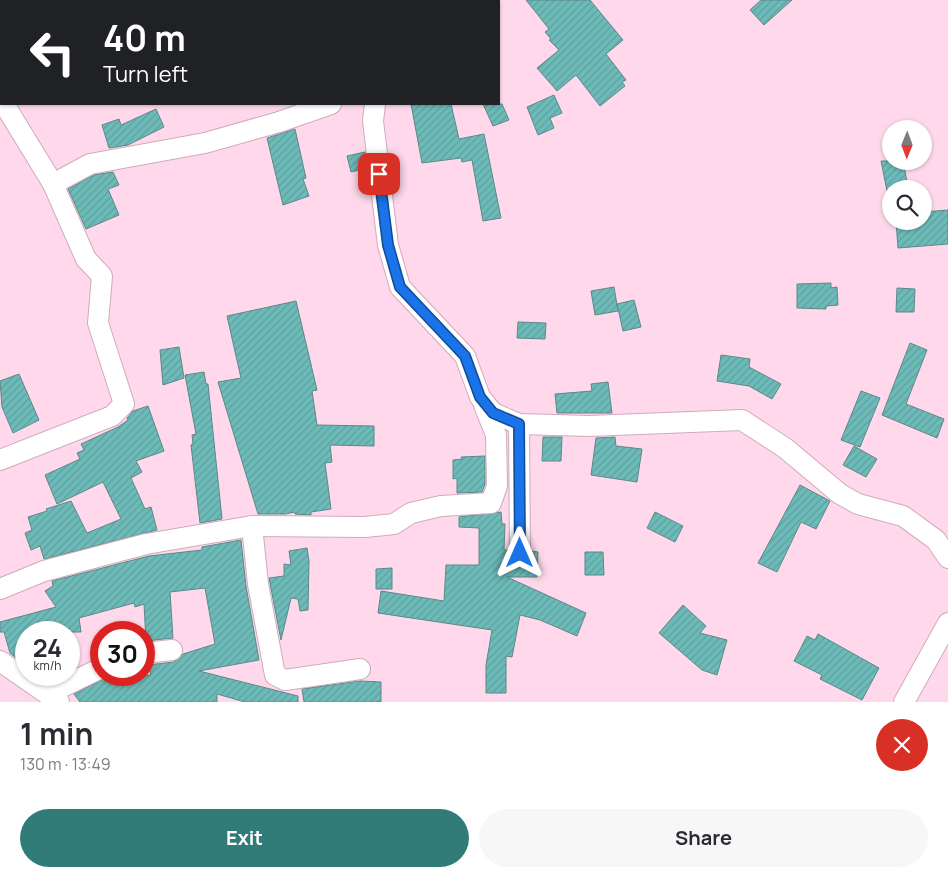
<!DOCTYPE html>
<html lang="en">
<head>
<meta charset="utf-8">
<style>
	:root { --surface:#fff; --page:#f7f7f7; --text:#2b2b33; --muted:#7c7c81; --accent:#317b79 }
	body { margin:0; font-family:Manrope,sans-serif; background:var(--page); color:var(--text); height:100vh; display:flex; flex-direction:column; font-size:19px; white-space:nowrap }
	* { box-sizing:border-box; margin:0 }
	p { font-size:16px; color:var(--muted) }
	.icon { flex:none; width:28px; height:28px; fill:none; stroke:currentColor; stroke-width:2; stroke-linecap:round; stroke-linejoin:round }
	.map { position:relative; height:702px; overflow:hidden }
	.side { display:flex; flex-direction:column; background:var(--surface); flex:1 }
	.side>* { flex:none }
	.top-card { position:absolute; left:0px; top:0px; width:500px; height:105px; box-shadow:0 1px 4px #0004; background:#202124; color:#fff; overflow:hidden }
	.needle { width:32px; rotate:181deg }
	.controls { position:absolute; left:882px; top:120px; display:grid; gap:10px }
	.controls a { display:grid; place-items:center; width:50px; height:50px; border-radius:50%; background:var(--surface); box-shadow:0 1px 4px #0004; font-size:25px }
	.speed { position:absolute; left:15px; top:621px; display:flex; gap:10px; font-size:25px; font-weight:700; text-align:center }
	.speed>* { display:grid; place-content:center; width:65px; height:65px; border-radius:50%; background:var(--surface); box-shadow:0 1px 4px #0004; line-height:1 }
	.speed small { font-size:12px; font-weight:400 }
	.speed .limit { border:8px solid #d22; background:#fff; color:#111 }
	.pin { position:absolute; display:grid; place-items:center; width:42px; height:42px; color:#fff; margin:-21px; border-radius:10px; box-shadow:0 2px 8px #0006 }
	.me { position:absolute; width:55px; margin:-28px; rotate:0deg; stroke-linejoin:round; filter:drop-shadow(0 0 4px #0008) }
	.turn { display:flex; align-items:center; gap:18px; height:105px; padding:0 20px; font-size:22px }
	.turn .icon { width:65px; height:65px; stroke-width:2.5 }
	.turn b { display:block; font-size:35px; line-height:42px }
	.round { display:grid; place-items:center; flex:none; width:52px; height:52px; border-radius:26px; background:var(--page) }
	.headline { display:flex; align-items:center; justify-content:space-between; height:85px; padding:0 20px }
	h1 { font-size:30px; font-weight:700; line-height:38px }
	.button { display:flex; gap:10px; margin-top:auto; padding:10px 20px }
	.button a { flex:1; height:58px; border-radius:30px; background:var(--accent); color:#fff; font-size:20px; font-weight:700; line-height:58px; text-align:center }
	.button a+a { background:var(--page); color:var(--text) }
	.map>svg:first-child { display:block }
	.building { fill:url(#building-hatch); stroke:#5c8887 }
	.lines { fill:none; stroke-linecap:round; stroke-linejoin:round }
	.street-casing { stroke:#cfabbc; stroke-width:22 }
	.street { stroke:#fff; stroke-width:20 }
	.route-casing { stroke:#114b97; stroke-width:12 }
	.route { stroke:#1a73e8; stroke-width:9 }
</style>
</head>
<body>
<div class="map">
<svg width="948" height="702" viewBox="0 0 948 702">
	<defs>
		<pattern id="building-hatch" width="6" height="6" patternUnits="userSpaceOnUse" patternTransform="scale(1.25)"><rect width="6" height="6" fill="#6dbbb9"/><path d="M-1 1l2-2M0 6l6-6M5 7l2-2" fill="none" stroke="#5ea09e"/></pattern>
	</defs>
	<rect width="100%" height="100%" fill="#ffd9eb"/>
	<!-- building -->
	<g class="building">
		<polygon points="526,0 590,0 623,40 606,54 626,80 622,82 625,86 600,106 576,75 557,91 537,68 559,50 549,40 551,39 545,32 549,29"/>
		<polygon points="761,0 792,0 764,25 750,10"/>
		<polygon points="554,95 562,113 550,118 554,128 538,135 527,107"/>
		<polygon points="411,104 451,104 459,139 484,134 501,218 483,221 472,160 462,162 461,158 422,163"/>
		<polygon points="483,104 502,104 509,120 493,126"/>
		<polygon points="156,109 164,127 128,145 109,148 102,125 119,119 121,125"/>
		<polygon points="295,129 306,178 303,179 309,196 283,205 267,138"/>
		<polygon points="365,152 367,168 351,172 347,156"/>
		<polygon points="881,161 903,161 908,187 887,191"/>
		<polygon points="113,172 119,185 108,189 119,215 86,229 68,189 94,175"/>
		<polygon points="948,210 948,244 898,248 896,221 924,221 924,212"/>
		<polygon points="831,283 831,288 837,287 838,305 826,306 826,309 797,308 797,284"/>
		<polygon points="614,287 618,311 595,315 591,291"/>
		<polygon points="897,288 915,289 914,312 896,312"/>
		<polygon points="634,300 641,327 623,331 617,304"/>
		<polygon points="296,301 317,390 312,391 317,425 374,426 374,446 330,445 332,462 325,463 331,509 311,512 311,515 295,514 295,512 285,514 258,514 218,382 241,378 227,316"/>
		<polygon points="518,322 546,323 545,339 517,338"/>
		<polygon points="910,343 927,350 906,404 944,419 937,438 882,415"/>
		<polygon points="179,347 184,378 163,385 160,350"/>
		<polygon points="721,355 750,359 749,367 781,384 772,399 749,386 717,381"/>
		<polygon points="204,372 206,384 208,384 222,519 200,523 191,445 193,444 192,435 196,434 185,375"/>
		<polygon points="19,374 39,420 13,433 2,407 0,381"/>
		<polygon points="608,382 612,413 557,413 555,394 592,391 591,384"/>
		<polygon points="861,391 880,398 860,447 841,440"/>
		<polygon points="148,406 164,451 136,461 142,472 131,478 145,509 151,507 157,530 44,559 40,546 31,550 25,533 32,530 28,517 47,511 46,509 71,501 87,533 121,519 103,482 57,504 45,475 80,459 77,453 84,450 81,444 118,427 128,420 127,418 133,411"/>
		<polygon points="543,437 562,437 561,461 542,461"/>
		<polygon points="615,437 616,446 642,449 637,482 591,475 596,438"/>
		<polygon points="854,446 877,459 866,477 843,465"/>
		<polygon points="485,456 485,484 482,492 457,493 457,478 453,479 453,460 462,459 461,457"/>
		<polygon points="800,485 830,501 816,529 801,522 777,572 758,563"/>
		<polygon points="501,512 502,524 505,524 504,550 508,550 510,559 515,564 526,563 531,558 532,551 538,552 537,577 507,577 586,613 577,636 540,620 520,615 512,657 506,656 506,693 486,693 486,665 492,630 378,613 381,591 444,601 446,565 479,565 479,528 459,527 459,517"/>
		<polygon points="655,512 683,526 675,542 647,528"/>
		<polygon points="241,540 246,586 259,660 199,671 298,696 298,702 245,702 217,694 217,702 80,702 74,694 111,675 151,675 148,665 174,662 183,654 215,644 205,588 170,592 173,638 146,641 144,604 135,607 134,603 79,618 81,632 26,632 26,665 10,653 4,632 0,632 0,622 56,607 45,591 53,586 52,581 149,556 202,550 202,547"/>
		<polygon points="307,548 309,561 308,610 300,611 298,599 291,598 281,640 269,578 284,576 284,564 291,565 289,551"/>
		<polygon points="585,552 603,552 604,575 585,575"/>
		<polygon points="392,568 392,589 376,589 376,569"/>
		<polygon points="683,605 706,626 700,633 727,640 717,675 702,670 659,633"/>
		<polygon points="818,634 879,668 862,700 820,679 822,675 794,661 807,636 815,640"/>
		<polygon points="360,681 381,682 381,702 304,702 302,689"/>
	</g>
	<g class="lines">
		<defs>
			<g id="street">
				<polyline points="441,1 442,0"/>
				<polyline points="375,104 373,121 388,245 400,287 465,356 480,397 493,413 519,424 589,426 742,420 785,448 840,494 858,504 903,516 936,540 948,558"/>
				<polyline points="53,184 90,164 205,143 279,122 331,104"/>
				<polyline points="519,424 520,553"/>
				<polyline points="0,460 112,416 124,404 98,323 102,276 86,259 53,184 4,104"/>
				<polyline points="252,526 258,584 275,675 285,680 360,669"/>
				<polyline points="0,589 44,571 146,544 252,526 365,527 394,524 411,513 441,506 491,503 497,486 496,435 484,405"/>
				<polyline points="144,653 172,650"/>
				<polyline points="0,661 59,702"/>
				<polyline points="48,694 101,668"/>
				<polyline points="904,702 948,623"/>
			</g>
		</defs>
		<!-- street casing -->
		<use href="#street" class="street-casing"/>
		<!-- street -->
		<use href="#street" class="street"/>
	</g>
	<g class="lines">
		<defs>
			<polyline id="route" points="379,174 388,245 400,287 465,356 480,397 493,413 519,424 520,553"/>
		</defs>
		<!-- route casing -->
		<use href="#route" class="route-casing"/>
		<!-- route -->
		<use href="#route" class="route"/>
	</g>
</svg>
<div class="controls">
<a><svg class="needle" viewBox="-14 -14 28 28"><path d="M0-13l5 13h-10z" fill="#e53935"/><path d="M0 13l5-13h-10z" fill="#7c7c81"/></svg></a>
<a><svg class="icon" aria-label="search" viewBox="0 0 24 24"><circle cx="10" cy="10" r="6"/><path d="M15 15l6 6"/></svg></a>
</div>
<div class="speed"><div>24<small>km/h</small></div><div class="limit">30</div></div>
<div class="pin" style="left:379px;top:174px;background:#d93025"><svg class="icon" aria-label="arrive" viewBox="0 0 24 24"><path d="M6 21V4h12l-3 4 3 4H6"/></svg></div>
<svg class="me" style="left:520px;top:553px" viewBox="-20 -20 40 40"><path d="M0-17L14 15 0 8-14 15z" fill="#1a73e8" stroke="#fff" stroke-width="4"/></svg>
<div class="top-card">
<div class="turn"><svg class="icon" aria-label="left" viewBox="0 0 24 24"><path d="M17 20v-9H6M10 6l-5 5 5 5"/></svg><div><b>40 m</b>Turn left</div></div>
</div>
</div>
<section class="side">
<div class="headline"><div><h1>1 min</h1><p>130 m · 13:49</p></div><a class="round" style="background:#d93025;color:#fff"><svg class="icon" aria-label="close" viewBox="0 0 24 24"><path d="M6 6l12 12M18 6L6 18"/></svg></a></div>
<div class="button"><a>Exit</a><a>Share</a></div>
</section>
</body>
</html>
